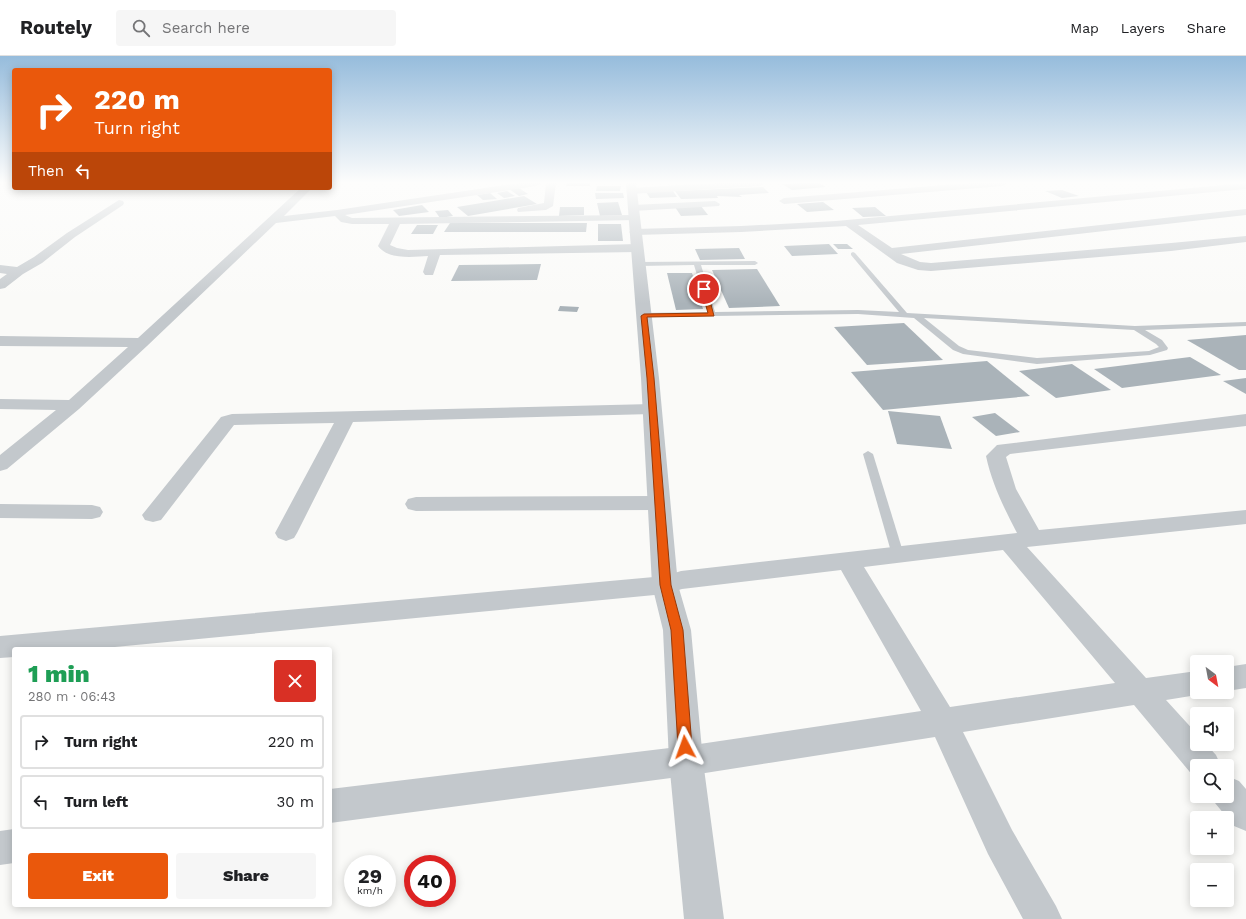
<!DOCTYPE html>
<html lang="en">
<head>
<meta charset="utf-8">
<style>
	:root { --surface:#fff; --page:#f6f6f6; --text:#202124; --muted:#757577; --line:#e0e0e0; --accent:#ea580c }
	body { margin:0; font-family:"Work Sans",sans-serif; background:var(--page); color:var(--text); height:100vh; display:flex; flex-direction:column; font-size:15px; white-space:nowrap }
	* { box-sizing:border-box; margin:0 }
	p { font-size:13px; color:var(--muted) }
	.icon { flex:none; width:22px; height:22px; fill:none; stroke:currentColor; stroke-width:2; stroke-linecap:round; stroke-linejoin:round }
	.map { position:relative; flex:1; overflow:hidden }
	.panel { position:absolute; left:12px; top:591px; width:320px; height:260px; display:flex; flex-direction:column; background:var(--surface); border-radius:4px; box-shadow:0 2px 10px #0003 }
	.panel>* { flex:none }
	.hud { position:absolute; left:12px; top:12px; width:320px; height:122px; border-radius:4px; box-shadow:0 2px 10px #0003; background:#ea580c; color:#fff; overflow:hidden }
	.needle { width:26px; rotate:148deg }
	.fabs { position:absolute; left:1190px; top:599px; display:grid; gap:8px }
	.fabs a { display:grid; place-items:center; width:44px; height:44px; border-radius:4px; background:var(--surface); box-shadow:0 2px 10px #0003; font-size:20px }
	.speed { position:absolute; left:344px; top:799px; display:flex; gap:8px; font-size:20px; font-weight:700; text-align:center }
	.speed>* { display:grid; place-content:center; width:52px; height:52px; border-radius:50%; background:var(--surface); box-shadow:0 2px 10px #0003; line-height:1 }
	.speed small { font-size:10px; font-weight:400 }
	.speed .limit { border:6px solid #d22; background:#fff; color:#111 }
	.pin { position:absolute; display:grid; place-items:center; width:34px; height:34px; color:#fff; margin:-17px; border:2px solid #fff; border-radius:50%; box-shadow:0 1px 4px #0007 }
	.me { position:absolute; width:44px; margin:-22px; rotate:356deg; stroke-linejoin:round; filter:drop-shadow(0 0 3px #0008) }
	.turn { display:flex; align-items:center; gap:14px; height:84px; padding:0 16px; font-size:18px }
	.turn .icon { width:52px; height:52px; stroke-width:2.5 }
	.turn b { display:block; font-size:28px; line-height:34px }
	.then { display:flex; align-items:center; height:38px; padding:0 16px; background:#0003; gap:8px; font-size:15px }
	.round { display:grid; place-items:center; flex:none; width:42px; height:42px; border-radius:4px; background:var(--page) }
	.head { display:flex; align-items:center; justify-content:space-between; height:68px; padding:0 16px }
	h1 { font-size:24px; font-weight:800; line-height:30px; color:#1e9e55 }
	.cta { display:flex; gap:8px; margin-top:auto; padding:8px 16px }
	.cta a { flex:1; height:46px; border-radius:4px; background:var(--accent); color:#fff; font-size:16px; font-weight:800; line-height:46px; text-align:center }
	.cta a+a { background:var(--page); color:var(--text) }
	ul { padding:0; list-style:none }
	li { display:flex; align-items:center; gap:12px; height:54px; margin:0 8px 6px; padding:0 8px; border:2px solid var(--line); border-radius:4px }
	li div { flex:1 }
	li b { display:block; font-size:15px }
	li em { font-style:normal }
	header { display:flex; align-items:center; gap:24px; box-sizing:border-box; height:56px; padding:0 20px; background:var(--surface); border-bottom:1px solid var(--line) }
	header strong { font-size:19px }
	nav { display:flex; gap:22px; margin-inline-start:auto; font-size:14px }
	.search { width:280px; height:36px; background:var(--page); display:flex; align-items:center; gap:10px; box-sizing:border-box; padding:0 14px; border-radius:4px; color:var(--muted); font-size:15px }
	.map>svg:first-child { display:block }
	.building { fill:#aab3b9 }
	.lines { fill:none; stroke-linecap:round; stroke-linejoin:round }
	.service { fill:#c3c8cc; fill-rule:evenodd }
	.minor { fill:#c3c8cc; fill-rule:evenodd }
	.tertiary { fill:#c3c8cc; fill-rule:evenodd }
	.route { fill:#ea580c; stroke:#983908 }
</style>
</head>
<body>
<header>
<strong>Routely</strong>
<div class="search"><svg class="icon" aria-label="search" viewBox="0 0 24 24"><circle cx="10" cy="10" r="6"/><path d="M15 15l6 6"/></svg>Search here</div>
<nav><a>Map</a><a>Layers</a><a>Share</a></nav>
</header>
<div class="map">
<svg width="1246" height="863" viewBox="0 0 1246 863">
	<rect width="100%" height="100%" fill="#fafaf8"/>
	<!-- building -->
	<g class="building">
		<polygon points="567,127 590,127 590,130 566,130"/>
		<polygon points="799,127 819,127 826,131 792,134 782,128"/>
		<polygon points="597,130 621,130 620,135 596,135"/>
		<polygon points="763,131 769,137 739,139 742,141 717,140 718,142 681,143 675,135"/>
		<polygon points="519,132 528,138 519,140 509,133"/>
		<polygon points="1062,134 1079,140 1062,142 1045,135"/>
		<polygon points="507,135 515,140 504,142 497,137"/>
		<polygon points="673,135 677,141 650,142 646,136"/>
		<polygon points="490,137 497,143 483,144 477,139"/>
		<polygon points="595,137 623,137 624,142 596,143"/>
		<polygon points="524,140 537,148 468,160 457,151"/>
		<polygon points="618,146 622,159 600,160 597,147"/>
		<polygon points="823,146 834,154 807,156 797,148"/>
		<polygon points="422,149 429,156 399,160 393,154"/>
		<polygon points="701,150 708,159 681,160 675,151"/>
		<polygon points="560,151 584,151 584,159 559,160"/>
		<polygon points="875,151 886,160 863,161 852,152"/>
		<polygon points="448,154 453,160 440,162 435,155"/>
		<polygon points="450,167 587,167 586,176 444,176"/>
		<polygon points="598,168 621,168 623,185 598,185"/>
		<polygon points="417,169 438,169 433,178 411,178"/>
		<polygon points="829,188 838,198 792,200 784,190"/>
		<polygon points="833,188 847,188 853,193 838,193"/>
		<polygon points="739,192 745,203 700,204 695,193"/>
		<polygon points="541,208 537,224 451,225 459,209"/>
		<polygon points="757,213 780,250 729,252 712,214"/>
		<polygon points="667,217 692,217 703,253 676,254"/>
		<polygon points="560,250 579,251 577,256 558,255"/>
		<polygon points="904,267 943,304 867,309 834,271"/>
		<polygon points="1246,279 1246,314 1239,314 1187,284"/>
		<polygon points="1190,301 1221,319 1122,332 1094,313"/>
		<polygon points="987,305 1030,340 883,354 851,316"/>
		<polygon points="1072,308 1111,334 1056,342 1019,315"/>
		<polygon points="1246,322 1246,338 1223,325"/>
		<polygon points="888,355 940,360 952,393 897,388"/>
		<polygon points="995,357 1020,376 996,380 972,361"/>
	</g>
	<g class="lines">
		<!-- service -->
		<g class="service">
			<path d="M 853,196 L 855,197 L 907,257 L 1135,270 L 1246,266 L 1246,270 L 1145,274 L 1162,284 L 1168,292 L 1167,294 L 1150,299 L 1037,308 L 963,298 L 953,294 L 914,262 L 858,258 L 644,261 L 640,259 L 644,257 L 708,256 L 694,209 L 639,210 L 636,208 L 639,206 L 755,205 L 758,207 L 755,209 L 701,209 L 715,256 L 858,254 L 899,256 L 851,199 L 851,197 ZM 924,262 L 1134,274 L 1156,288 L 1159,291 L 1149,295 L 1037,302 L 968,294 L 959,290 Z"/>
			<polygon points="868,395 873,398 904,499 902,502 898,503 894,502 892,499 863,398"/>
		</g>
		<!-- minor -->
		<g class="minor">
			<path d="M 518,127 L 541,127 L 536,130 L 345,159 L 352,162 L 634,159 L 639,162 L 638,164 L 400,168 L 390,189 L 397,192 L 408,194 L 637,188 L 641,189 L 643,192 L 641,195 L 637,196 L 440,199 L 433,219 L 425,219 L 423,216 L 428,200 C 413,201 388,204 378,190 L 389,168 L 352,168 L 341,166 L 335,160 L 276,167 L 147,290 L 79,353 L 7,413 L 0,415 L 0,399 L 56,354 L 0,353 L 0,343 L 69,344 L 128,291 L 0,290 L 0,280 L 138,282 L 301,132 L 312,132 L 284,160 L 337,154 Z"/>
			<polygon points="546,127 556,127 553,150 546,154 518,156 517,154 518,152 544,147"/>
			<polygon points="717,127 765,127 760,130 631,138 626,135 631,132"/>
			<polygon points="970,127 1007,127 1002,130 784,148 779,145 784,142"/>
			<polygon points="1246,127 1246,133 858,169 892,192 1246,153 1246,159 901,198 920,206 931,207 1171,187 1246,180 1246,186 1171,195 931,215 918,214 897,207 846,170 741,176 635,179 629,176 635,173 741,170 836,165"/>
			<polygon points="119,144 123,145 124,147 123,149 75,181 42,207 23,218 5,232 0,233 0,223 7,218 0,217 0,209 17,211 34,201 67,177"/>
			<polygon points="715,145 720,148 719,150 633,155 628,152 633,149"/>
			<polygon points="652,348 658,349 661,353 658,357 652,358 353,366 297,477 294,482 286,485 278,482 275,477 334,367 234,369 161,464 153,466 145,464 142,459 221,361 232,358"/>
			<path d="M 1246,358 L 1246,370 L 1010,398 L 1006,401 L 1016,433 L 1039,474 L 1246,454 L 1246,468 L 1027,491 L 1146,622 L 1197,615 L 1197,636 L 1206,636 L 1197,639 L 1166,644 L 1197,678 L 1197,688 L 1206,688 L 1216,699 L 1221,710 L 1197,710 L 1197,722 L 1194,721 L 1134,649 L 963,676 L 1012,774 L 1056,850 L 1062,863 L 1023,863 L 988,798 L 935,681 L 686,720 L 330,767 L 330,733 L 686,690 L 921,655 L 841,514 L 682,533 L 665,538 L 94,593 L 14,593 L 14,601 L 0,602 L 0,580 L 665,520 L 681,515 L 1017,477 C 1004,452 992,428 986,400 L 997,389 ZM 1003,494 L 1115,627 L 950,651 L 864,511 Z"/>
			<polygon points="659,440 667,442 670,447 667,452 659,454 416,455 408,453 405,448 408,443 416,441"/>
			<polygon points="0,448 92,449 100,451 103,456 100,461 92,463 0,462"/>
			<polygon points="1246,608 1246,632 1227,635 1227,611"/>
			<polygon points="1227,720 1239,725 1246,733 1246,775 1234,770 1215,747 1212,740 1227,740"/>
			<polygon points="14,773 14,807 0,809 0,775"/>
		</g>
		<!-- tertiary -->
		<polygon class="tertiary" points="626,127 636,127 659,322 678,529 691,574 703,705 724,863 684,863 669,705 663,574 652,529 641,322"/>
	</g>
	<!-- sky -->
	<linearGradient id="sky" x2="0" y2="1"><stop stop-color="#96bcdc"/><stop offset="0.51" stop-color="#fdfdfc"/><stop offset="1" stop-color="#fdfdfc" stop-opacity="0"/></linearGradient>
	<rect width="1246" height="248" fill="url(#sky)"/>
	<!-- route -->
	<polygon class="route" points="704,231 707,233 714,260 647,261 654,322 671,529 683,574 692,691 690,695 685,697 680,695 678,691 671,574 660,529 647,322 641,260 644,258 708,257 701,233"/>
</svg>
<div class="fabs">
<a><svg class="needle" viewBox="-14 -14 28 28"><path d="M0-13l5 13h-10z" fill="#e53935"/><path d="M0 13l5-13h-10z" fill="#757577"/></svg></a>
<a><svg class="icon" aria-label="sound" viewBox="0 0 24 24"><path d="M4 9h4l5-4v14l-5-4H4zM17 9q2 3 0 6"/></svg></a>
<a><svg class="icon" aria-label="search" viewBox="0 0 24 24"><circle cx="10" cy="10" r="6"/><path d="M15 15l6 6"/></svg></a>
<a>+</a>
<a>−</a>
</div>
<div class="speed"><div>29<small>km/h</small></div><div class="limit">40</div></div>
<div class="pin" style="left:704px;top:233px;background:#d93025"><svg class="icon" aria-label="arrive" viewBox="0 0 24 24"><path d="M6 21V4h12l-3 4 3 4H6"/></svg></div>
<svg class="me" style="left:685px;top:691px" viewBox="-20 -20 40 40"><path d="M0-17L14 15 0 8-14 15z" fill="#ea580c" stroke="#fff" stroke-width="4"/></svg>
<div class="hud">
<div class="turn"><svg class="icon" aria-label="right" viewBox="0 0 24 24"><path d="M7 20v-9h11M14 6l5 5-5 5"/></svg><div><b>220 m</b>Turn right</div></div>
<div class="then">Then<svg class="icon" aria-label="left" viewBox="0 0 24 24"><path d="M17 20v-9H6M10 6l-5 5 5 5"/></svg></div>
</div>
<section class="panel">
<div class="head"><div><h1>1 min</h1><p>280 m · 06:43</p></div><a class="round" style="background:#d93025;color:#fff"><svg class="icon" aria-label="close" viewBox="0 0 24 24"><path d="M6 6l12 12M18 6L6 18"/></svg></a></div>
<ul>
<li><svg class="icon" aria-label="right" viewBox="0 0 24 24"><path d="M7 20v-9h11M14 6l5 5-5 5"/></svg><div><b>Turn right</b></div><em>220 m</em></li>
<li><svg class="icon" aria-label="left" viewBox="0 0 24 24"><path d="M17 20v-9H6M10 6l-5 5 5 5"/></svg><div><b>Turn left</b></div><em>30 m</em></li>
</ul>
<div class="cta"><a>Exit</a><a>Share</a></div>
</section>
</div>
</body>
</html>
